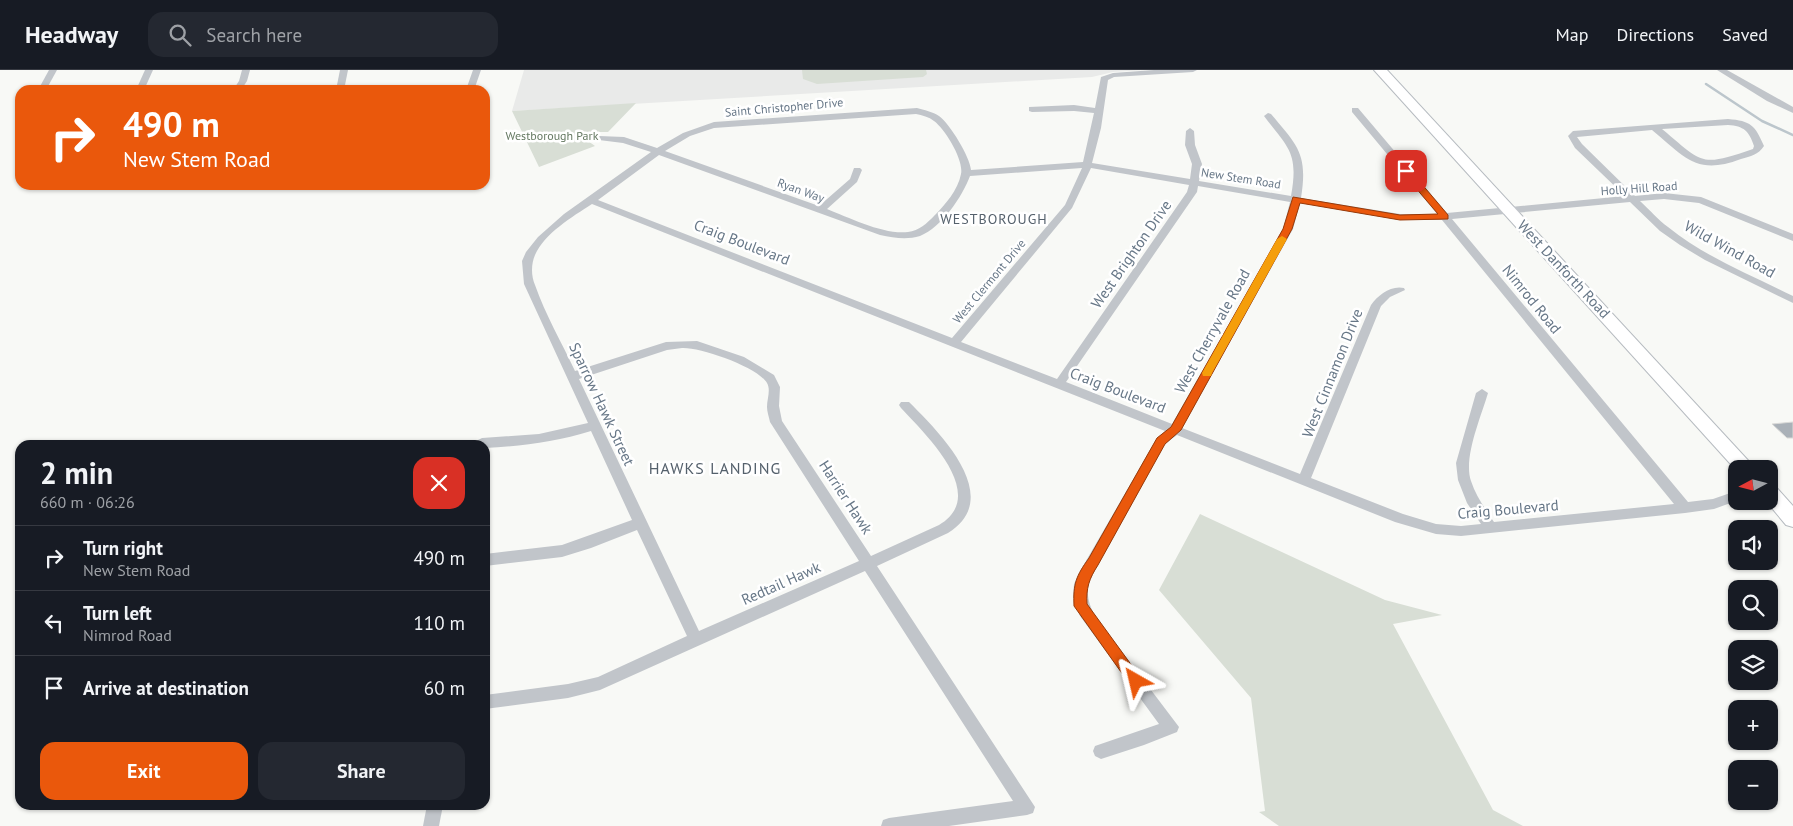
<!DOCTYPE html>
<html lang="en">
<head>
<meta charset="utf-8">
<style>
	:root { --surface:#171b24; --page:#242831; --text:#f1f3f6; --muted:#9ea1a6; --line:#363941; --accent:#ea580c }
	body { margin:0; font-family:"PT Sans",sans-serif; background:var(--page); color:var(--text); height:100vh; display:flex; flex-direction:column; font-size:19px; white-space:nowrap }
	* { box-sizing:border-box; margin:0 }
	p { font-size:16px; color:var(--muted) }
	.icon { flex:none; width:28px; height:28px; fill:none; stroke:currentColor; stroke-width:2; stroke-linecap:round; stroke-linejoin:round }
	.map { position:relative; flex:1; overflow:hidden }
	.details { position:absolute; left:15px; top:370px; width:475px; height:370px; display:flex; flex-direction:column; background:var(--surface); border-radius:15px; box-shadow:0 1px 4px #0004 }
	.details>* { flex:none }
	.top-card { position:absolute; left:15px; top:15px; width:475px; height:105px; border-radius:15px; box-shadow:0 1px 4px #0004; background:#ea580c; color:#fff; overflow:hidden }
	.needle { width:32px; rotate:263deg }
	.controls { position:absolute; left:1728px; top:390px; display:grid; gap:10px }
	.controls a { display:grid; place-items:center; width:50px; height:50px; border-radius:10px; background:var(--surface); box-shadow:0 1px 4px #0004; font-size:25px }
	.pin { position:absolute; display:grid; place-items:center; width:42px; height:42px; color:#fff; margin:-21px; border-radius:10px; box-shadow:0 2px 8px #0006 }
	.me { position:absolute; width:55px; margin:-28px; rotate:323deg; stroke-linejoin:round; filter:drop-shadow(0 0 4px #0008) }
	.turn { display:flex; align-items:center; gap:18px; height:105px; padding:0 25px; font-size:22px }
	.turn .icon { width:65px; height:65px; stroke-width:2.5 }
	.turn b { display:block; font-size:35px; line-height:42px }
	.round { display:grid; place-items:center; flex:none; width:52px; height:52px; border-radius:15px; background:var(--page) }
	.headline { display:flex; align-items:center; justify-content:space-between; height:85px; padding:0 25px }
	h1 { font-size:30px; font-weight:800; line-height:38px }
	.button { display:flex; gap:10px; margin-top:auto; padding:10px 25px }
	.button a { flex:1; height:58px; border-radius:15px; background:var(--accent); color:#fff; font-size:20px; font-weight:800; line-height:58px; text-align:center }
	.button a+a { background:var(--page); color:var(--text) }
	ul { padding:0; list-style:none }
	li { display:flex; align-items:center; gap:15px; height:65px; padding:0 25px; border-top:1px solid var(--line) }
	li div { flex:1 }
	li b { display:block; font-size:19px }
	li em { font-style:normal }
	header { display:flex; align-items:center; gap:30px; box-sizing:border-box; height:70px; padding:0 25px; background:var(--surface); border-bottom:1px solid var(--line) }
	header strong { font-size:24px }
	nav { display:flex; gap:28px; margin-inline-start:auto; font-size:18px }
	.search { width:350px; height:45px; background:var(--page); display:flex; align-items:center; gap:12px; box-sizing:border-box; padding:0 18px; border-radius:15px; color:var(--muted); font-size:19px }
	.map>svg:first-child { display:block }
	.built { fill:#e9eae9 }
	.green { fill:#d8ded5 }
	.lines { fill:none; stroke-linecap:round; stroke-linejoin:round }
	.stream { stroke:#bcc6cc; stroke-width:2.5 }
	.building { fill:#aab1b8; stroke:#dadad8 }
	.secondary-casing { stroke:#b6bbc0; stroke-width:2 }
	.street { fill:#c1c5ca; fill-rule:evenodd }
	.secondary { fill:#fff; fill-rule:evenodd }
	.route { fill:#ea580c; stroke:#983908 }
	.slow { fill:#f59e0b }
	.labels { text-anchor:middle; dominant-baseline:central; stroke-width:5; stroke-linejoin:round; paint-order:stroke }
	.far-street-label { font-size:12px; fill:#677787; stroke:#fff }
	.far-park-label { font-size:12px; fill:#657962; stroke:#fff }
	.far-neighbourhood-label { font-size:14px; letter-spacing:1px; fill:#55616c; stroke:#fff }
	.street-label { font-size:15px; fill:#677787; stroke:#fff }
	.neighbourhood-label { font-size:16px; letter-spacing:1px; fill:#55616c; stroke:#fff }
</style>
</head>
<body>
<header>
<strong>Headway</strong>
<div class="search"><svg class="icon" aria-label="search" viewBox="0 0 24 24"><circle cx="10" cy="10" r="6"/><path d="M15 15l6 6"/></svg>Search here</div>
<nav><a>Map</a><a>Directions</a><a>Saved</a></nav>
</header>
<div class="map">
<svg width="1793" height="756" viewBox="0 0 1793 756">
	<rect width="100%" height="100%" fill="#f8f9f6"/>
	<!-- built -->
	<polygon class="built" points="524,0 1146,0 1113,2 1092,7 512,41"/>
	<!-- green -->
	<g class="green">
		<polygon points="802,0 926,0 927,4 923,7 817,14 803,9"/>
		<polygon points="636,33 608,62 599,62 589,67 588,71 595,76 539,97 512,41"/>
		<polygon points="1200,444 1385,530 1442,545 1393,554 1493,740 1523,756 1279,756 1259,742 1265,741 1251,628 1159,520"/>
	</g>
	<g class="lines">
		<!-- stream -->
		<polyline class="stream" points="1706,14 1762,51 1793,65"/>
	</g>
	<!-- building -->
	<polygon class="building" points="1793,352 1793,368 1787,368 1772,354"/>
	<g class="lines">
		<defs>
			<g id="secondary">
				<polygon points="1374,0 1387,0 1756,399 1736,400"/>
				<polygon points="1769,415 1776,417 1793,436 1793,457 1786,455 1766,431 1769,431"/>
			</g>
		</defs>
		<!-- secondary casing -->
		<use href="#secondary" class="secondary-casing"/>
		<!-- street -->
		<g class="street">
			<polygon points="49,0 57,0 46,20 38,20"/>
			<polygon points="145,0 153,0 144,20 136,20"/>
			<polygon points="242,0 250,0 247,11 241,20 233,20 239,11"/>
			<polygon points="340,0 348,0 344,20 336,20"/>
			<polygon points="473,0 481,0 474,20 460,20 467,17"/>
			<path d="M 1154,0 L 1197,0 L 1193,2 L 1114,7 L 1108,10 L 1101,58 L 1092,93 L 1190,109 L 1192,94 L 1185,75 L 1186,61 L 1190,58 L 1194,61 L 1195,75 L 1202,94 L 1199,111 L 1291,126 C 1299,82 1288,78 1264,46 L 1268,43 L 1271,44 C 1298,76 1308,84 1301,128 L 1400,144 L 1437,144 L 1352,42 L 1352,38 L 1358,38 L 1447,143 L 1625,126 L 1575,78 L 1568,66 L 1573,61 L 1728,49 C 1751,51 1755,55 1764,76 C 1758,85 1751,86 1741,89 C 1696,106 1685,87 1652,60 L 1577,67 L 1582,74 L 1635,126 L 1664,123 L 1701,127 L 1793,164 L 1793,171 L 1699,133 L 1664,129 L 1640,131 C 1650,140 1658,150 1668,157 C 1705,187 1751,205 1793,226 L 1793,233 L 1705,190 L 1680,175 L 1660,161 L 1630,132 L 1452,149 L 1688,432 L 1713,429 L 1736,421 L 1736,431 L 1714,439 L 1685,443 L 1461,466 L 1436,464 L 1395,452 L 1177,365 L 1165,374 L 1093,504 C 1085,519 1087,531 1095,546 L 1179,657 L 1177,662 L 1144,675 L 1101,689 L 1095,686 L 1093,681 L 1095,676 L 1159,654 L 1080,546 L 1073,527 L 1074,514 L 1079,503 L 1157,368 L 1165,361 L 592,134 C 572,147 545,163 535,185 C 531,194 531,206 535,215 C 545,244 562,273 575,301 L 666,272 L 697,271 L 744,287 L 774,305 L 780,317 L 779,336 L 782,351 L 871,486 L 939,455 C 990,425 925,364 901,338 L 899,335 L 901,332 L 909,332 C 938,361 1006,427 948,463 L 877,496 L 1035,737 L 1033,743 L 1027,745 L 949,756 L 881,756 L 883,750 L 889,748 L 1013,731 L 865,501 L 600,620 L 568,628 L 485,639 L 485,625 L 568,614 L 598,607 L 687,566 L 637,460 L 591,478 L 562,487 L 485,496 L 485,484 L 562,475 L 632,450 L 591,361 C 556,372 521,376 485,378 L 485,375 L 477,375 L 476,373 L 478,370 L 482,368 L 539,364 L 588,353 L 524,214 L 522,191 L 526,182 L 538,167 L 564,144 L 651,82 L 623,73 L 599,70 L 599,66 L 624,67 L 657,78 L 683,63 L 714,52 L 917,38 C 924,40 933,42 939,46 C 950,54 970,87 971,100 L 1083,92 L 1094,43 L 1074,41 L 1032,42 L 1029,41 L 1029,37 L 1074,35 L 1095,38 L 1101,7 L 1113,3 ZM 916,44 C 922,45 929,47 934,51 C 945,59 964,90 961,104 C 958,120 945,135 934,146 C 927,153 919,161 908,162 C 884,165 850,148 827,139 L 857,112 L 862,100 L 860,98 L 854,98 L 850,109 L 819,136 L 665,81 L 690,66 L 714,58 ZM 1728,55 C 1744,56 1749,61 1754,76 L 1753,79 C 1700,97 1704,94 1662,59 ZM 659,85 L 880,165 C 894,168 907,170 920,166 C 942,157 962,127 970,106 L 1082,98 L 1065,135 L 952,268 L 598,130 ZM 1091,98 L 1189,115 L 1187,122 L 1057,309 L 961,272 L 1072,138 ZM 1198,116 L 1290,132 L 1283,159 L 1172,354 L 1066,312 L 1197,122 ZM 1300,133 L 1400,150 L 1442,150 L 1674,434 L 1494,452 C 1485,439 1476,426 1471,411 C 1463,388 1481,347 1488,323 L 1482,319 L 1476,323 L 1456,393 L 1458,410 L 1467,433 L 1481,454 L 1461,456 L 1436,454 L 1403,444 L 1311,408 L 1381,236 L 1390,227 L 1405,220 L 1404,218 C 1391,215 1378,225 1371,235 L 1300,404 L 1182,358 L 1293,159 ZM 682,278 C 700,277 758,297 767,313 C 771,320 767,329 767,337 C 767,342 769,347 770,352 L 859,491 L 699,561 L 579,309 L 667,280 Z"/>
			<polygon points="1717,0 1727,0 1793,37 1793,43 1767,31"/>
			<polygon points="20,42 20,48 16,48 16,44"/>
			<polygon points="427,735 443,735 439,756 423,756"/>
		</g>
		<!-- secondary -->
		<use href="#secondary" class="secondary"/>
	</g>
	<!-- route -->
	<path class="route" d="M 1403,99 L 1409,99 L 1448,145 L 1448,149 L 1400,150 L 1300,133 L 1292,159 L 1181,360 L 1165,374 L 1098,495 C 1089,509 1086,518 1087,534 L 1143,611 L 1141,616 L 1136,617 L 1131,616 L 1074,536 C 1073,514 1076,506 1089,488 L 1157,368 L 1171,357 L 1283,159 L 1293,127 L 1400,145 L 1438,144 L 1403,103 Z"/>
	<!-- slow -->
	<polygon class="slow" points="1282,166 1287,169 1212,303 1211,306 1203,306 1202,303 1277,169"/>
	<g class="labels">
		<!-- far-street labels -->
		<g class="far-street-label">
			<text transform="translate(784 37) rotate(-5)">Saint Christopher Drive</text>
			<text transform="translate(1241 108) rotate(9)">New Stem Road</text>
			<text transform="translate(1639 118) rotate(-4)">Holly Hill Road</text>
			<text transform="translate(801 120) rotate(20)">Ryan Way</text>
			<text transform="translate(989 211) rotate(-50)">West Clermont Drive</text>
		</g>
		<!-- far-park labels -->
		<g class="far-park-label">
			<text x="552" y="65">Westborough Park</text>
		</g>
		<!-- far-neighbourhood labels -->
		<g class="far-neighbourhood-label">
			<text x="994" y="149">WESTBOROUGH</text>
		</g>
		<!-- street labels -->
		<g class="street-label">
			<text transform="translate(742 172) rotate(21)">Craig Boulevard</text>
			<text transform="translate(1730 179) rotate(29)">Wild Wind Road</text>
			<text transform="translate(1131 184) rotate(-55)">West Brighton Drive</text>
			<text transform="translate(1564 199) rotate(47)">West Danforth Road</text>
			<text transform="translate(1532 229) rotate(51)">Nimrod Road</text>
			<text transform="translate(1212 261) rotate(-61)">West Cherryvale Road</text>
			<text transform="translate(1332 303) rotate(-68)">West Cinnamon Drive</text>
			<text transform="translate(1118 320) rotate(21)">Craig Boulevard</text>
			<text transform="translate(602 334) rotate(65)">Sparrow Hawk Street</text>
			<text transform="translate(846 427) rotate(57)">Harrier Hawk</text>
			<text transform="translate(1508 439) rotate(-5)">Craig Boulevard</text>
			<text transform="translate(781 513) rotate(-24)">Redtail Hawk</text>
		</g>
		<!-- neighbourhood labels -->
		<g class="neighbourhood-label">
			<text x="715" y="398">HAWKS LANDING</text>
		</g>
	</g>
</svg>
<div class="controls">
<a><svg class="needle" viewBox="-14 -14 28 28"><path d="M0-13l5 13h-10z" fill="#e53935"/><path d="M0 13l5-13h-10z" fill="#9ea1a6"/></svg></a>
<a><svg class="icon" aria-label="sound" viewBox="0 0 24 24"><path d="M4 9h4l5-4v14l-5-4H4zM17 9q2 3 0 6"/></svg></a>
<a><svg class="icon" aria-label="search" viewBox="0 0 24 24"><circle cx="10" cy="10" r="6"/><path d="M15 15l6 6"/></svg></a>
<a><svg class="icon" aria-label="layers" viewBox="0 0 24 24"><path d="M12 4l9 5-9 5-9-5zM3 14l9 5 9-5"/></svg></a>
<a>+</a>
<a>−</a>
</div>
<div class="pin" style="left:1406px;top:101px;background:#d93025"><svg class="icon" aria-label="arrive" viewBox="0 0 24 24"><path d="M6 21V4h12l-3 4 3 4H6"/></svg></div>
<svg class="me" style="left:1136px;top:611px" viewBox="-20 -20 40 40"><path d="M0-17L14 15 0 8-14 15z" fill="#ea580c" stroke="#fff" stroke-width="4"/></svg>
<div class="top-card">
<div class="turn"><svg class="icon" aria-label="right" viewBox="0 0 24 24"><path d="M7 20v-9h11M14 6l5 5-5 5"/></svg><div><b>490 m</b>New Stem Road</div></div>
</div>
<section class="details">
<div class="headline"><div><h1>2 min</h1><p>660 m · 06:26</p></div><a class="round" style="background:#d93025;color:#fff"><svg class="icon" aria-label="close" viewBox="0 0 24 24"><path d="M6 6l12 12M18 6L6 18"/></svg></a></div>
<ul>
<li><svg class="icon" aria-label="right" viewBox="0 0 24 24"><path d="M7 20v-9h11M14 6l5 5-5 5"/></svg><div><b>Turn right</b><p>New Stem Road</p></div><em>490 m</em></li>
<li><svg class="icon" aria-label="left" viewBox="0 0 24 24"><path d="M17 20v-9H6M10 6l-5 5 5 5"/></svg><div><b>Turn left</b><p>Nimrod Road</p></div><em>110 m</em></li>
<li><svg class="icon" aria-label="arrive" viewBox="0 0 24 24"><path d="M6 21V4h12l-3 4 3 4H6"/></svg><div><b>Arrive at destination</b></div><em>60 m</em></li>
</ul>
<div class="button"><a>Exit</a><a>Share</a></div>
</section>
</div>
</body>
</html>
